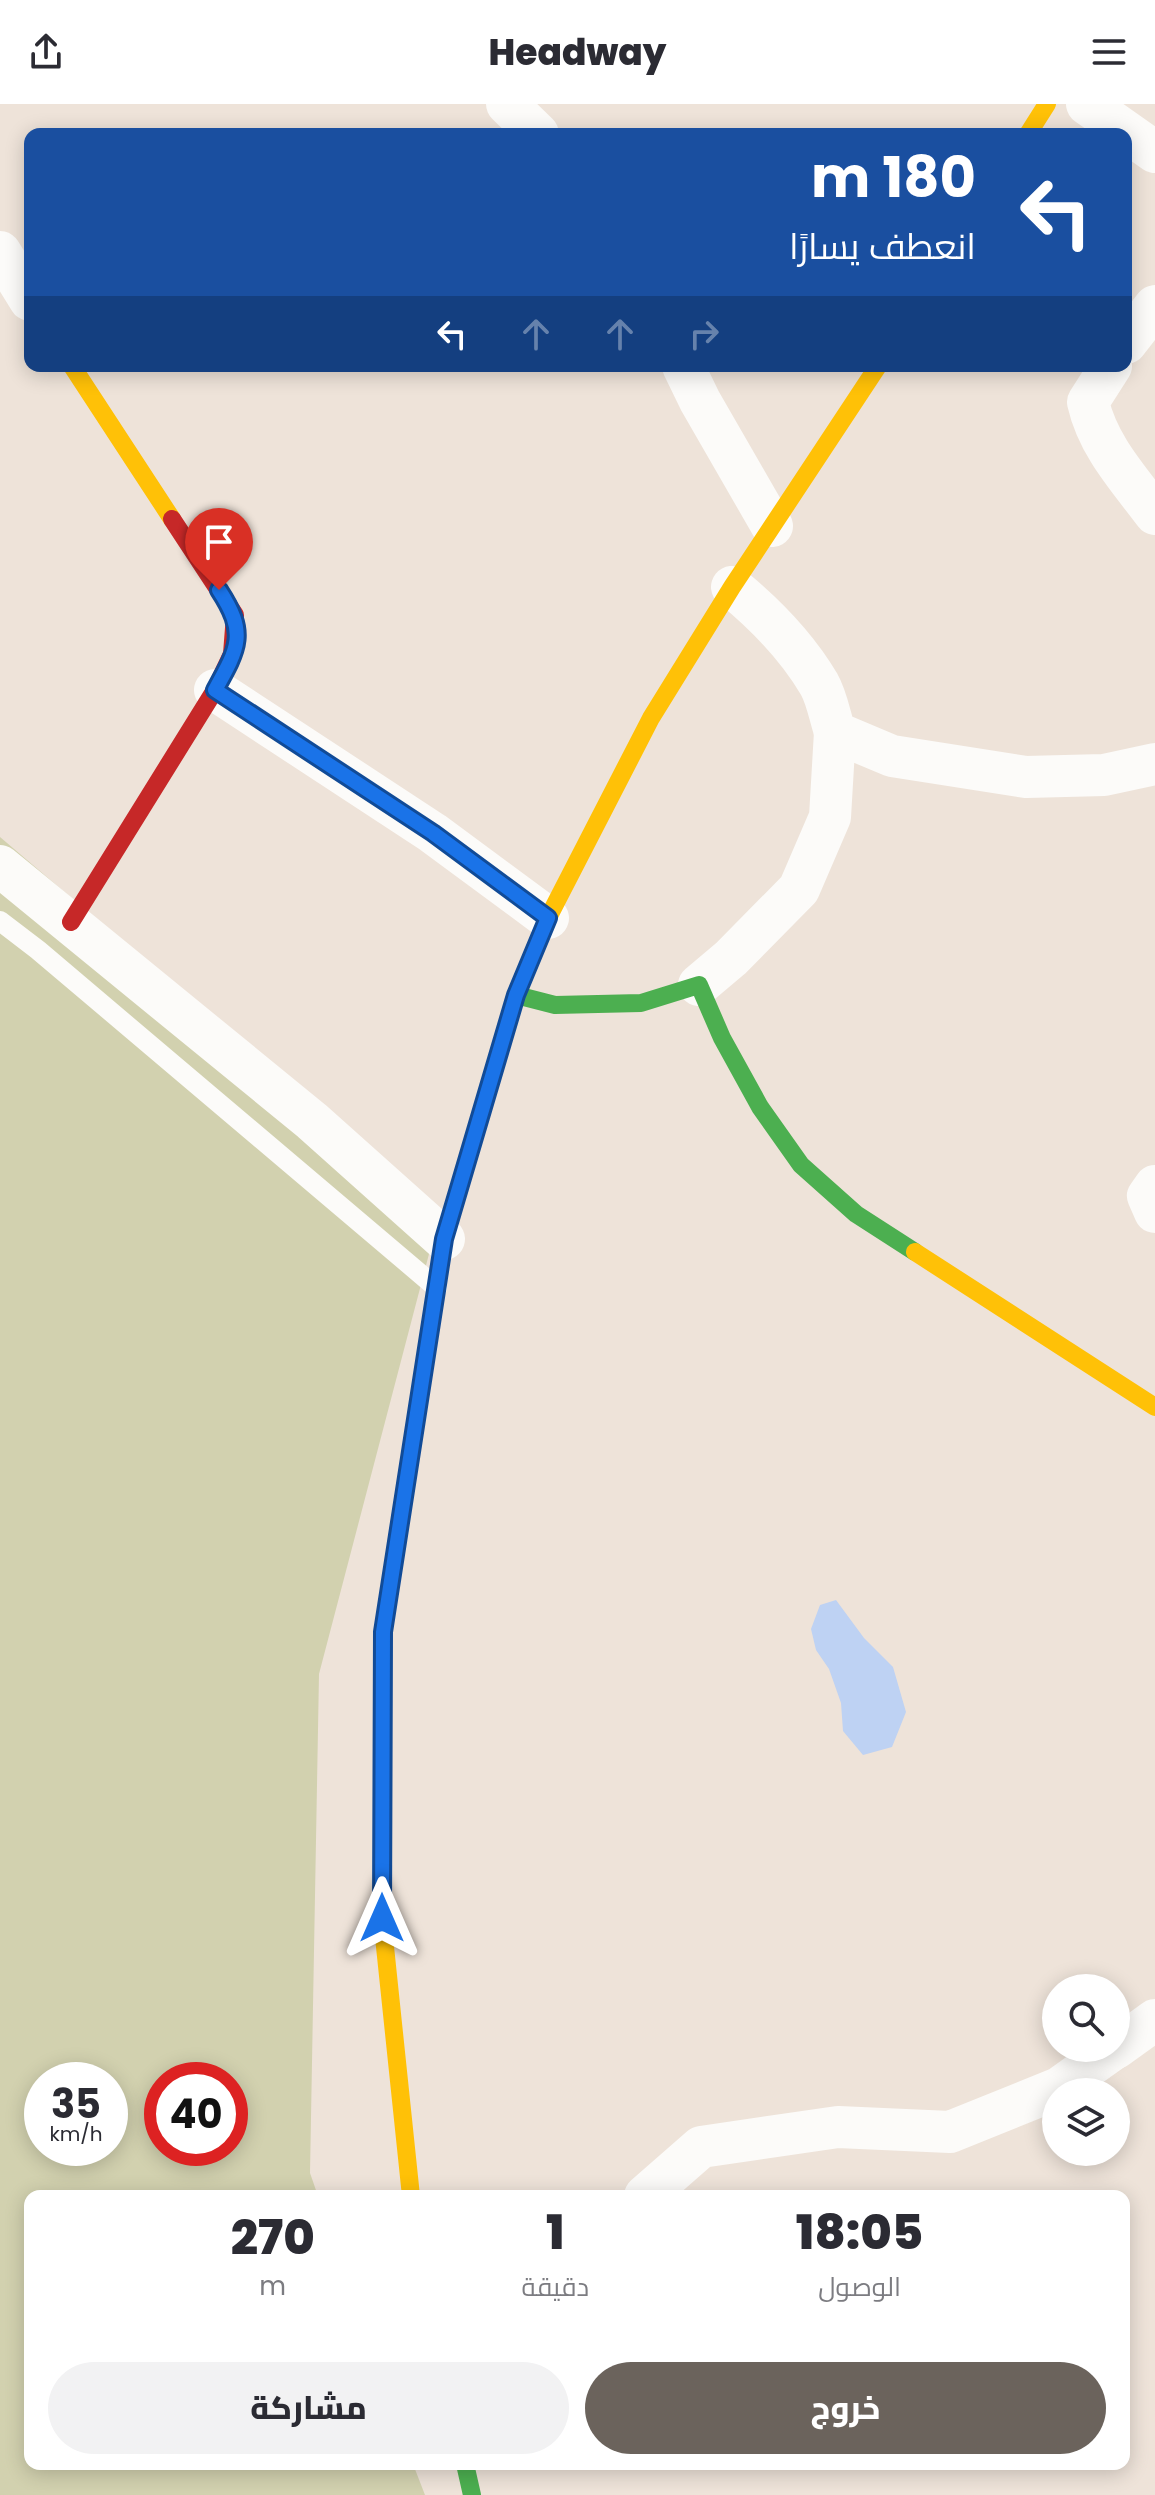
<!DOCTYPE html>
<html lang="ar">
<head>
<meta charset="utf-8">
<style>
	:root { --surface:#fff; --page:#f2f2f3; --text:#2b2b33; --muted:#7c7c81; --accent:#6b635c }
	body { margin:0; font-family:Poppins,Cairo,sans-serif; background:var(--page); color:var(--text); direction:rtl; height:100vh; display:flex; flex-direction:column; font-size:30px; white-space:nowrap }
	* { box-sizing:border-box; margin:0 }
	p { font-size:26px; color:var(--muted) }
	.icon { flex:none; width:44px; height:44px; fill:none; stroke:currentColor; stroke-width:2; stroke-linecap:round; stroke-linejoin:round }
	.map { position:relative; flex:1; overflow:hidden; direction:ltr }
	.side { position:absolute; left:24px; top:2086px; width:1106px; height:280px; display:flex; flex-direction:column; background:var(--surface); border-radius:16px; box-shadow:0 4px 20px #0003; direction:rtl }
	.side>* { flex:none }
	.hud { position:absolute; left:24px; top:24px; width:1108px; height:244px; border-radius:16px; box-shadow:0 4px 20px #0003; direction:rtl; background:#1a4fa0; color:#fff; overflow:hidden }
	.buttons { position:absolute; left:1042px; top:1870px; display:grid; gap:16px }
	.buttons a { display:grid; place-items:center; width:88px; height:88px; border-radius:50%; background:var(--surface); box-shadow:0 4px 20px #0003; font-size:40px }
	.speed { position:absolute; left:24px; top:1958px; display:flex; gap:16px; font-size:40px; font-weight:700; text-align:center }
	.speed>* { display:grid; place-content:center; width:104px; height:104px; border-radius:50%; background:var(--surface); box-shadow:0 4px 20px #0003; line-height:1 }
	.speed small { font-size:20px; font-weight:400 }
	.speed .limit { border:12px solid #d22; background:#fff; color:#111 }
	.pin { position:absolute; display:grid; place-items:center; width:68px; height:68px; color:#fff; margin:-82px -34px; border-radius:50% 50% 50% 0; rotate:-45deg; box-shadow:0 0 8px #0007 }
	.pin .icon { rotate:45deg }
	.me { position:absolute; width:88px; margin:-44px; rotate:0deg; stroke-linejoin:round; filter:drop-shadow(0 0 6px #0008) }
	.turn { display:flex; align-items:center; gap:28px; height:168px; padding:0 24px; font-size:36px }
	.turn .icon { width:104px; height:104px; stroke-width:2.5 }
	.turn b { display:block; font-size:56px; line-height:68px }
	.lanes { display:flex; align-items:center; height:76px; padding:0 24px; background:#0003; justify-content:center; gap:40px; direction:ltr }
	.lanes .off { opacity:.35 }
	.eta { display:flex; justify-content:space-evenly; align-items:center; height:136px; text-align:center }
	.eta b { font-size:48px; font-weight:800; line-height:56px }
	.button { display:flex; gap:16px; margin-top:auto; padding:16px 24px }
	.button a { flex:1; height:92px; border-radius:48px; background:var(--accent); color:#fff; font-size:32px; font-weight:800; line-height:92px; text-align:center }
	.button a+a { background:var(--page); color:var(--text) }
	header { display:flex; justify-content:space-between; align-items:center; height:104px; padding:0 24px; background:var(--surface); font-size:36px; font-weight:800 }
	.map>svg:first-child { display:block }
	.green { fill:#d2d1af; fill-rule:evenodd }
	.water { fill:#bed2f3 }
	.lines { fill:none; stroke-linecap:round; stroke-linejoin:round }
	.lane { stroke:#fcfbf9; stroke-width:20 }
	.street { stroke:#fcfbf9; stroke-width:42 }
	.fast { stroke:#4caf50; stroke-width:18 }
	.slow { stroke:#ffc107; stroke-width:18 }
	.jam { stroke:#c62828; stroke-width:18 }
	.route-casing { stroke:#114b97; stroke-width:20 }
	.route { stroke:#1a73e8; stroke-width:14 }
</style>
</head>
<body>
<header><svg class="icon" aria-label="menu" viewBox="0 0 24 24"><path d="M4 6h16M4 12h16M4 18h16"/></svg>Headway<svg class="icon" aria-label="share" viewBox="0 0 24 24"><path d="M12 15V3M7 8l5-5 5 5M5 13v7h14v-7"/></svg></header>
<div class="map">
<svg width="1155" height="2391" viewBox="0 0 1155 2391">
	<rect width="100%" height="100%" fill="#eee3d9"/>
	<!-- green -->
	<path class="green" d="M 0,733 L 440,1108 L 319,1570 L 310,2069 L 318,2092 L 30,2092 L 30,2360 L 413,2360 L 425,2391 L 0,2391 ZM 42,1976 L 110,1976 L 110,2044 L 42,2044 ZM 162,1976 L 230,1976 L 230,2044 L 162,2044 Z"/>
	<!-- water -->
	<polygon class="water" points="836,1496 864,1534 893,1563 906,1608 892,1643 863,1651 843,1627 841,1599 829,1565 816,1546 811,1525 820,1501"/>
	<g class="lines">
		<!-- lane -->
		<polyline class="lane" points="0,817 38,846 437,1184"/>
		<!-- street -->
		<g class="street">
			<polyline points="507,0 538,30"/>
			<polyline points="1087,0 1155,48"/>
			<polyline points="0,148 30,196"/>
			<polyline points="1126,239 1155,202"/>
			<polyline points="683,262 700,297 772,422"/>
			<path d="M 1111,262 L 1088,298 C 1098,342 1128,374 1155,410"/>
			<path d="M 732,483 C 765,510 797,543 819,580 C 827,594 830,613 835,628 L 892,652 L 1026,673 L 1104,671 L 1155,660"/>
			<polyline points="215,586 433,729 548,814"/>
			<polyline points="0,762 312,1017 444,1135"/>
			<polyline points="699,881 731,854 799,785 830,713 835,628"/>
			<polyline points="1155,1082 1148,1092 1155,1108"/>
			<polyline points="1116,1944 1155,1916"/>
			<polyline points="645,2092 701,2043 838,2023 950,2028 1059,1984 1115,1944"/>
		</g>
		<!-- fast -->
		<g class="fast">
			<polyline points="516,891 555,901 641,899 699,881 722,934 760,1003 801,1061 856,1110 915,1148"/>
			<polyline points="465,2360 472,2391"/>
		</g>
		<!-- slow -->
		<g class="slow">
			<polyline points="1028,30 1047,0"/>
			<polyline points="72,262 172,415"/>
			<polyline points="537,840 548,814 651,614 732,483 878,262"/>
			<polyline points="915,1148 1155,1303"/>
			<polyline points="397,1436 383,1528 382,1814 411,2092"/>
		</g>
		<!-- jam -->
		<g class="jam">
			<polyline points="71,818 215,586 232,550 235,511 172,415"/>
			<polyline points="397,1436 444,1135 516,891 537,840"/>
		</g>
	</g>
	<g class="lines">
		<defs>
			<path id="route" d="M 219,486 C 247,529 239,543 215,586 L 433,729 L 548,814 L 516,891 L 444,1135 L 383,1528 L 382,1814"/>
		</defs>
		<!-- route casing -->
		<use href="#route" class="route-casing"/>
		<!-- route -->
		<use href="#route" class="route"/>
	</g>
</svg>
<div class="buttons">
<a><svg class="icon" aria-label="search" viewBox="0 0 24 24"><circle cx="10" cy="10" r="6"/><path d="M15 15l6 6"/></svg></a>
<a><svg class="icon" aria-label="layers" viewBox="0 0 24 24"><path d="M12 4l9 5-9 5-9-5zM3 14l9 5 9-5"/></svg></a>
</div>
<div class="speed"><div>35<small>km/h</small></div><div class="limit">40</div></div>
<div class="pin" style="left:219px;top:486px;background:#d93025"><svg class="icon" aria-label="arrive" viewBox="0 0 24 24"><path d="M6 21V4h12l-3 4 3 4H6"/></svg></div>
<svg class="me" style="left:382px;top:1814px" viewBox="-20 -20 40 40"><path d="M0-17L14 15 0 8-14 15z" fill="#1a73e8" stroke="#fff" stroke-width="4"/></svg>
<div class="hud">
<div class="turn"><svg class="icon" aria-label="left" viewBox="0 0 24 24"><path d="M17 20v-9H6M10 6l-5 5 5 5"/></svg><div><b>180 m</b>انعطف يسارًا</div></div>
<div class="lanes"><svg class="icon" aria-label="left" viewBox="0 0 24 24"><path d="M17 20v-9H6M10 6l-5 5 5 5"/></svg><svg class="icon off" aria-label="ahead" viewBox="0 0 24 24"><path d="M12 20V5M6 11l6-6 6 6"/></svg><svg class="icon off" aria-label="ahead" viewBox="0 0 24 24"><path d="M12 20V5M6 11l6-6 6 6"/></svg><svg class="icon off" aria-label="right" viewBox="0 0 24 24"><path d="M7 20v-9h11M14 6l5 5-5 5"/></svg></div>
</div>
<section class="side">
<div class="eta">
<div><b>18:05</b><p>الوصول</p></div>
<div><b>1</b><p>دقيقة</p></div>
<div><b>270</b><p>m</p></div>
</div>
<div class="button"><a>خروج</a><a>مشاركة</a></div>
</section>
</div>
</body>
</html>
